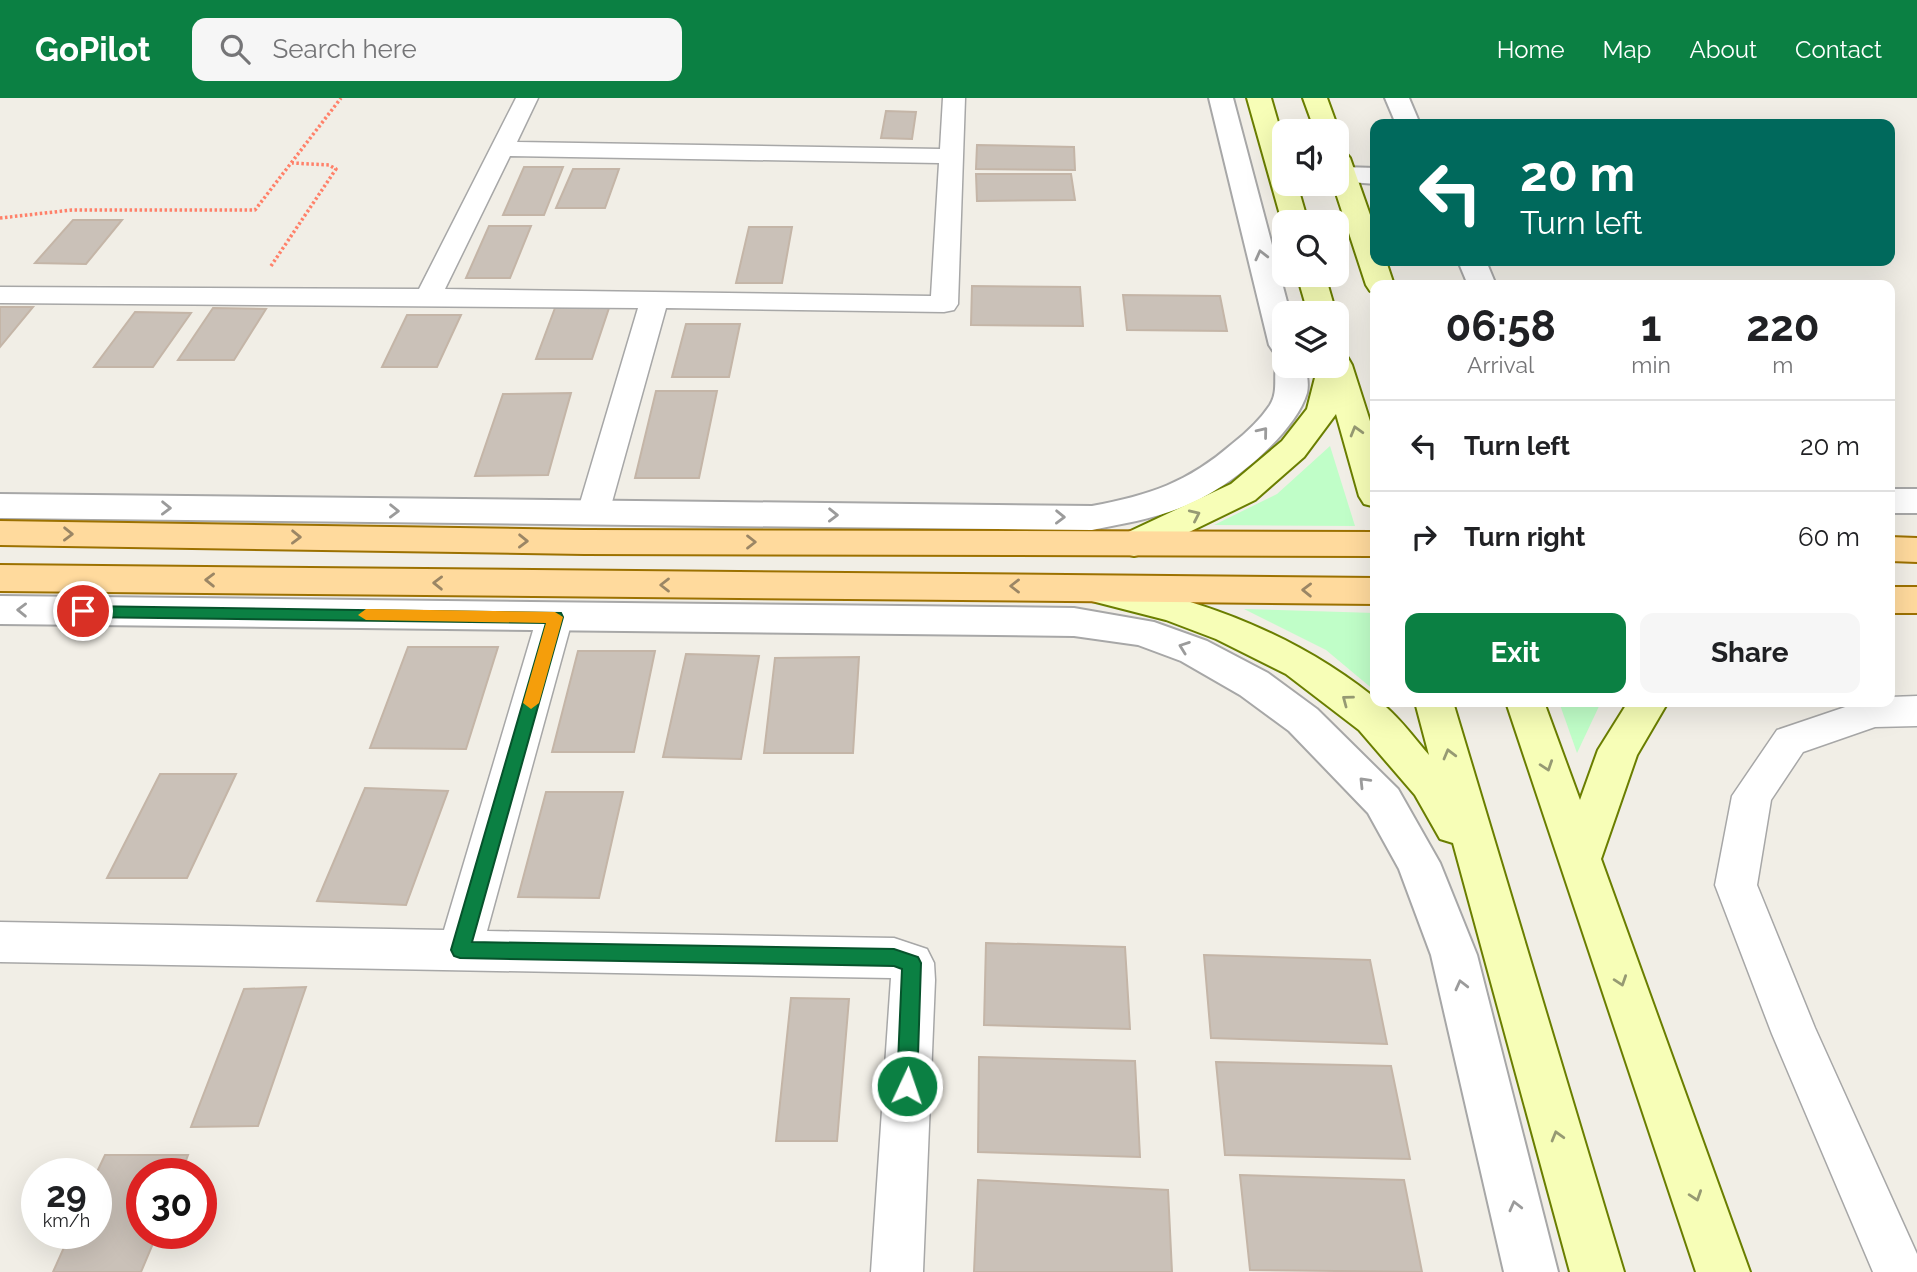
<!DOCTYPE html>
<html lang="en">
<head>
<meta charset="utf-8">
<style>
	:root { --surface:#fff; --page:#f6f6f6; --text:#202124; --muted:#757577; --line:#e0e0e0; --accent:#0b8043 }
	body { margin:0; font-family:Raleway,sans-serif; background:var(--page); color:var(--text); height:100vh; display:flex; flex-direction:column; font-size:26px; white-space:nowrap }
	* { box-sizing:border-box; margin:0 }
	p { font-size:23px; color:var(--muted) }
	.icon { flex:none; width:38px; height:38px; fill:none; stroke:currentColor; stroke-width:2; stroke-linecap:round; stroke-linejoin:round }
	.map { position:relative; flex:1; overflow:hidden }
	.panel { position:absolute; left:1370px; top:182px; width:525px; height:427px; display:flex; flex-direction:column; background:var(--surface); border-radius:14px; box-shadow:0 7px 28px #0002 }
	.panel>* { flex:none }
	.guide { position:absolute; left:1370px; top:21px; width:525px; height:147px; border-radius:14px; box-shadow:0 7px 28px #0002; background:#00695c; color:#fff; overflow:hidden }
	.tools { position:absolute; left:1272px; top:21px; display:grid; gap:14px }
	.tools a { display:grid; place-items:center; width:77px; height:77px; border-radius:14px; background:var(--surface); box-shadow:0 7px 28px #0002; font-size:35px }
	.speed { position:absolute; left:21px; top:1060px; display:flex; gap:14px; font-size:35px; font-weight:700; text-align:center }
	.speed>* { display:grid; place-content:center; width:91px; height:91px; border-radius:50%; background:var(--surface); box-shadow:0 7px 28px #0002; line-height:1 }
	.speed small { font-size:18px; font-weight:400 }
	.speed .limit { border:10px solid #d22; background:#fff; color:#111 }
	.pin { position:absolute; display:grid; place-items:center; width:60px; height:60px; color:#fff; margin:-30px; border:4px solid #fff; border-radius:50%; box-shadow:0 2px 7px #0007 }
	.me { position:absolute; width:77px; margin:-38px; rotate:3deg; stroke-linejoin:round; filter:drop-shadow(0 0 5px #0008) }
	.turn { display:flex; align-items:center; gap:24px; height:147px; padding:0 35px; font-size:32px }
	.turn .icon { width:91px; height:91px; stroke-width:2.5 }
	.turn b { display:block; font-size:49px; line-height:60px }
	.eta { display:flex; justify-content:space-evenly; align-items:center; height:119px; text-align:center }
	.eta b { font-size:42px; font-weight:700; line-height:49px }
	.primary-button { display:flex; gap:14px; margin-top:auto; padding:14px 35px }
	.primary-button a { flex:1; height:80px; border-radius:14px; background:var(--accent); color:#fff; font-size:28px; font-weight:700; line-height:80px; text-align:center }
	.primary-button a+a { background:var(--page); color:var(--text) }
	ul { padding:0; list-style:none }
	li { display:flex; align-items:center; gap:21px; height:91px; padding:0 35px; border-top:2px solid var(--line) }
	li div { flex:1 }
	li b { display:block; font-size:26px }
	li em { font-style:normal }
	header { display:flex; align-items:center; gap:42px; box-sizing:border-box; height:98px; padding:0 35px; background:var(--accent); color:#fff }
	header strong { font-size:33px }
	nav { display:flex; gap:38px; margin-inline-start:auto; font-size:24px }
	.search { width:490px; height:63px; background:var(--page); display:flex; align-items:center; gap:18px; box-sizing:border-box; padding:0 24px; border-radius:14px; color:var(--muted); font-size:26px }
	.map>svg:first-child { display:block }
	.park { fill:#c0fec8 }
	.building { fill:#cac1b8; stroke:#c4b5a7; stroke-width:2 }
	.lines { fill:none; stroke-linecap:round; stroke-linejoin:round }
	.minor-casing { stroke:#a7a7a7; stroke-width:3 }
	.tertiary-casing { stroke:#a7a7a7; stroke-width:4 }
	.secondary-casing { stroke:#6a7e00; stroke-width:4 }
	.primary-casing { stroke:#9c7100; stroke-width:4 }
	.path { stroke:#ff8069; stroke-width:3.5; stroke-dasharray:2.5 2.5; stroke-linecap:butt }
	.minor { fill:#fff; fill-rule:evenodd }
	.tertiary { fill:#fff; fill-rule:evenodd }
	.secondary { fill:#f7feb7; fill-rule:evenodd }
	.primary { fill:#ffda9d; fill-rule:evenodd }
	.oneway { stroke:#9b9b9b }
	.oneway2 { stroke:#969a73 }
	.oneway3 { stroke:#9b8665 }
	.route { fill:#0b8043; stroke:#07532c; stroke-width:2 }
	.slow { fill:#f59e0b }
</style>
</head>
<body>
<header>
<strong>GoPilot</strong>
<div class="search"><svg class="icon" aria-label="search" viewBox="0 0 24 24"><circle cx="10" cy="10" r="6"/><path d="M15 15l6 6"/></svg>Search here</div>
<nav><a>Home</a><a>Map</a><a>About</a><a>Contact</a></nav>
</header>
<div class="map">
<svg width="1917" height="1174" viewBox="0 0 1917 1174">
	<rect width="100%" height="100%" fill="#f1eee6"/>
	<!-- park -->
	<g class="park">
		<polygon points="1330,348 1355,428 1214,427 1277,396"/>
		<polygon points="1244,511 1375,515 1375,593 1326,552"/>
		<polygon points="1559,604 1601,604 1577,655"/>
	</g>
	<!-- building -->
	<g class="building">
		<polygon points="886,13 916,14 912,41 881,40"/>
		<polygon points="977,47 1074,49 1075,72 976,71"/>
		<polygon points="524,69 563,69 544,117 503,117"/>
		<polygon points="573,71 619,71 605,110 556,110"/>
		<polygon points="976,76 1071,76 1075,102 977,103"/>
		<polygon points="73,122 122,122 86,166 35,165"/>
		<polygon points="489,128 531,128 510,180 466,180"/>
		<polygon points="749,129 792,129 782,185 736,185"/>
		<polygon points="972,188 1080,189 1083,228 971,227"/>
		<polygon points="1123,197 1220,198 1227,233 1127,232"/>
		<polygon points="0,209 33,209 0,249"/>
		<polygon points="213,210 266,211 234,262 178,262"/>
		<polygon points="555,210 609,210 592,261 536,261"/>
		<polygon points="135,214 191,215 153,269 94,269"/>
		<polygon points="407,217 461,217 437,269 382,269"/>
		<polygon points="686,226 740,226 729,279 672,279"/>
		<polygon points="656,293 717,293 699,380 635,380"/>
		<polygon points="571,295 548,377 475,378 503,296"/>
		<polygon points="408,549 498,549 466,651 370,650"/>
		<polygon points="578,553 655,553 634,654 552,654"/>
		<polygon points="686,556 759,558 741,661 663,659"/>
		<polygon points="859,559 853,655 764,655 775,560"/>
		<polygon points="160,676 236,676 187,780 107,780"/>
		<polygon points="365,690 448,693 406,807 317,803"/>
		<polygon points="546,694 623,694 599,800 518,799"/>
		<polygon points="986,845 1125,849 1130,931 984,927"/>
		<polygon points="1204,857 1370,862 1387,946 1211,940"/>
		<polygon points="306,889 258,1028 191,1029 244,891"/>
		<polygon points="791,900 849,901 837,1043 776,1043"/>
		<polygon points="979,959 1135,963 1140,1059 978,1054"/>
		<polygon points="1216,964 1391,968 1410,1061 1225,1057"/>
		<polygon points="105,1057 188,1057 181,1076 142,1076 142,1136 157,1136 141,1174 53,1174 70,1136 96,1136 96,1076"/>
		<polygon points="1240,1077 1404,1082 1422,1174 1250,1172"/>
		<polygon points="978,1082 1168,1092 1172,1174 974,1174"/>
	</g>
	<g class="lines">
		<defs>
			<g id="minor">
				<path d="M 516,0 L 538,0 L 517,44 L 940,51 L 943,0 L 965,0 L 958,206 L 954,212 L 944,214 L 666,210 L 609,415 L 605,423 L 593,426 L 581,423 L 577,415 L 638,210 L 0,205 L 0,189 L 419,191 ZM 510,58 L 939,65 L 931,198 L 445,191 Z"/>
				<polygon points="555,506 567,510 573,519 487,833 894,840 927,851 934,865 935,882 923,1174 871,1174 891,880 0,864 0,824 444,832 537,519 543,510"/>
				<polygon points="1917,598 1917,628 1875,629 1803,654 1771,702 1757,787 1815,930 1917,1156 1917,1174 1873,1174 1772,936 1715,787 1732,698 1777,632 1860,604 1890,604 1890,599"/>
			</g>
			<g id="tertiary">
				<polygon points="1209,0 1233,0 1290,215 1284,215 1284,256 1273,253 1269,247"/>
				<polygon points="1385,0 1409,0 1420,26 1396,26"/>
				<polygon points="1343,69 1376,70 1376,86 1337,83 1337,71"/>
				<polygon points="1458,163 1486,163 1496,187 1468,187"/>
				<path d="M 1284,260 L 1284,268 L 1305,268 C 1307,276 1309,286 1307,295 C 1295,335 1233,386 1196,403 C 1164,419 1127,425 1092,432 L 0,420 L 0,396 L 1092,408 C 1150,397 1187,385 1232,346 C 1246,335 1260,322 1270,307 C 1280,291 1271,274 1279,261 Z"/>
				<rect x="1890" y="391" width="27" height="24"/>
				<polygon points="0,498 1074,510 1154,524 1207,543 1268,575 1317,611 1398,691 1440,765 1477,857 1558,1174 1504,1174 1431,857 1399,771 1368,715 1289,633 1240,597 1181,563 1138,547 1074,538 0,526"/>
			</g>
			<g id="secondary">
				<polygon points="1247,0 1271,0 1284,45 1284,86 1297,86 1308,124 1284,124 1284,128 1282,124"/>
				<polygon points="1303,0 1327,0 1339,33 1337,36 1337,33 1315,33"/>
				<polygon points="1337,52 1346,55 1350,60 1376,134 1376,163 1386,163 1394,187 1376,187 1376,194 1370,193 1366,187 1333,86 1337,86"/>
				<polygon points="1297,177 1325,177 1336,215 1308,215"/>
				<polygon points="1337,258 1348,260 1352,267 1376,342 1376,409 1364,406 1359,398 1336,316 1304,359 1255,402 1146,455 1134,458 1122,455 1117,446 1122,437 1231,386 1282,343 1307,311 1318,268 1337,268"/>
				<path d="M 1097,479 C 1207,504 1300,536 1386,609 C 1402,623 1415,641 1429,657 L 1415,604 L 1453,604 L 1624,1174 L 1570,1174 L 1453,745 L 1440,741 L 1415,697 L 1359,632 L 1286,576 L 1216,541 L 1166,522 L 1084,501 L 1079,492 L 1084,483 Z"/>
				<polygon points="1506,604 1544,604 1580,702 1598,652 1628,604 1668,604 1637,657 1601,761 1750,1174 1696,1174"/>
			</g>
			<g id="primary">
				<polygon points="0,423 584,432 1376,434 1376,458 584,456 0,447"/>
				<polygon points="1890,439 1917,440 1917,464 1890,463"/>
				<polygon points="0,467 1376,480 1376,506 0,493"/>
				<rect x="1890" y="489" width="27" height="26"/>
			</g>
		</defs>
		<!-- minor casing -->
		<use href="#minor" class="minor-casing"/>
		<!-- tertiary casing -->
		<use href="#tertiary" class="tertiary-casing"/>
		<!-- secondary casing -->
		<use href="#secondary" class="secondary-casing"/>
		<!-- primary casing -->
		<use href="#primary" class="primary-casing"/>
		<!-- path -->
		<g class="path">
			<polyline points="0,120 72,112 255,112 341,0"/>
			<polyline points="271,168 336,71 329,67 292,65"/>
		</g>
		<!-- minor -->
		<use href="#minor" class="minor"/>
		<!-- tertiary -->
		<use href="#tertiary" class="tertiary"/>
		<!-- secondary -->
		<use href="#secondary" class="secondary"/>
		<!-- primary -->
		<use href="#primary" class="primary"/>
	</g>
	<!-- one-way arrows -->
	<defs><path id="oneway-chevron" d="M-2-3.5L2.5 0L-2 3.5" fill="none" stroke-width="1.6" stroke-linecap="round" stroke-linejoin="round" transform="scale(1.75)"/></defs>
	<g class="oneway">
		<use href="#oneway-chevron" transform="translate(1261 157) rotate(-104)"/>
		<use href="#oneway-chevron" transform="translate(1263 334) rotate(-51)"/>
		<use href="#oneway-chevron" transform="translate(166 410) rotate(1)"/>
		<use href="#oneway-chevron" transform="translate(394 413) rotate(1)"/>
		<use href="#oneway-chevron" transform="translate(833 417) rotate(1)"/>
		<use href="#oneway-chevron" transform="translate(1060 419) rotate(1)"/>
		<use href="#oneway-chevron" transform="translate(22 512) rotate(-179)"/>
		<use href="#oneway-chevron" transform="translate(1184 549) rotate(-160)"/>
		<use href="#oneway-chevron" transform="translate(1364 684) rotate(-134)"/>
		<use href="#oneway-chevron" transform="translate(1461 887) rotate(-104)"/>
		<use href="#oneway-chevron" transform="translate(1515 1108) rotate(-104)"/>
	</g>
	<g class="oneway2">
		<use href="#oneway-chevron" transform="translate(1356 333) rotate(-106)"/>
		<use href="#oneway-chevron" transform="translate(1195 417) rotate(-25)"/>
		<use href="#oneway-chevron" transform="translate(1347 602) rotate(-143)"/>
		<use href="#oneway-chevron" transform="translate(1449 656) rotate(-105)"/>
		<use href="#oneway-chevron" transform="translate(1547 668) rotate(71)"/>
		<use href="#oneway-chevron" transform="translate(1621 883) rotate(71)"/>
		<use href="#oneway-chevron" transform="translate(1557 1038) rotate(-106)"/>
		<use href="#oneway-chevron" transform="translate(1696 1098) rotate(71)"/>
	</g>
	<g class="oneway3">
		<use href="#oneway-chevron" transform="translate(68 436) rotate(1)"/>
		<use href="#oneway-chevron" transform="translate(296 439) rotate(1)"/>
		<use href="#oneway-chevron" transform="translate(523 443) rotate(1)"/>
		<use href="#oneway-chevron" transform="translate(751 444)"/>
		<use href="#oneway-chevron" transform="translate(210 482) rotate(-179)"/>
		<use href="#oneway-chevron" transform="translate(438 485) rotate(-179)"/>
		<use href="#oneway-chevron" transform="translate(665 487) rotate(-180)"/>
		<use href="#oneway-chevron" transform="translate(1015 488) rotate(-180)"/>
		<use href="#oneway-chevron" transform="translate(1307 492) rotate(-179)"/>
	</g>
	<!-- route -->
	<polygon class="route" points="83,508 561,515 563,519 472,844 894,851 918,859 921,865 917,988 915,995 907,998 900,995 897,988 902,871 894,868 460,860 454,858 451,852 546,525 83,519 76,513"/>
	<!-- slow -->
	<polygon class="slow" points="366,511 555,514 563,519 539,605 531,611 523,605 546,525 366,522 358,517"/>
</svg>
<div class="tools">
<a><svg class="icon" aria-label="sound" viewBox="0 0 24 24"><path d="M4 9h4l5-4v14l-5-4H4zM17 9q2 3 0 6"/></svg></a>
<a><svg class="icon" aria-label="search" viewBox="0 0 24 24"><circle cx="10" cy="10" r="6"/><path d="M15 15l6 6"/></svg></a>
<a><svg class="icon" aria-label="layers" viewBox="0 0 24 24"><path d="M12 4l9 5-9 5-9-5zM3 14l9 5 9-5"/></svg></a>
</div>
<div class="speed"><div>29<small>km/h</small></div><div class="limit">30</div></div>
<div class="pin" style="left:83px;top:513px;background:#d93025"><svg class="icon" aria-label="arrive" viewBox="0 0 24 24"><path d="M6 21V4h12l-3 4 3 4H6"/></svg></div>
<svg class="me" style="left:907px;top:988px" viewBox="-20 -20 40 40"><circle r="17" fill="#0b8043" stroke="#fff" stroke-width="3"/><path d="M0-11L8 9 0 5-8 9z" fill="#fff"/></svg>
<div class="guide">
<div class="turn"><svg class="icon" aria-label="left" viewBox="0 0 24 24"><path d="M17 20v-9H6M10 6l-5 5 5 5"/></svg><div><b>20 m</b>Turn left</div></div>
</div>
<section class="panel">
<div class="eta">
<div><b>06:58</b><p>Arrival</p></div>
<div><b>1</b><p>min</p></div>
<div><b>220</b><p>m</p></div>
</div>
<ul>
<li><svg class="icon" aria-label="left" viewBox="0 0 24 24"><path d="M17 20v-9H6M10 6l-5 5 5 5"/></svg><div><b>Turn left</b></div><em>20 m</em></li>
<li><svg class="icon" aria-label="right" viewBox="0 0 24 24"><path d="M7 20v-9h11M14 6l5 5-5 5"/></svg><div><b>Turn right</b></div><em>60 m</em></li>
</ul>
<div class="primary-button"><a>Exit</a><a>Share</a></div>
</section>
</div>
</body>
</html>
